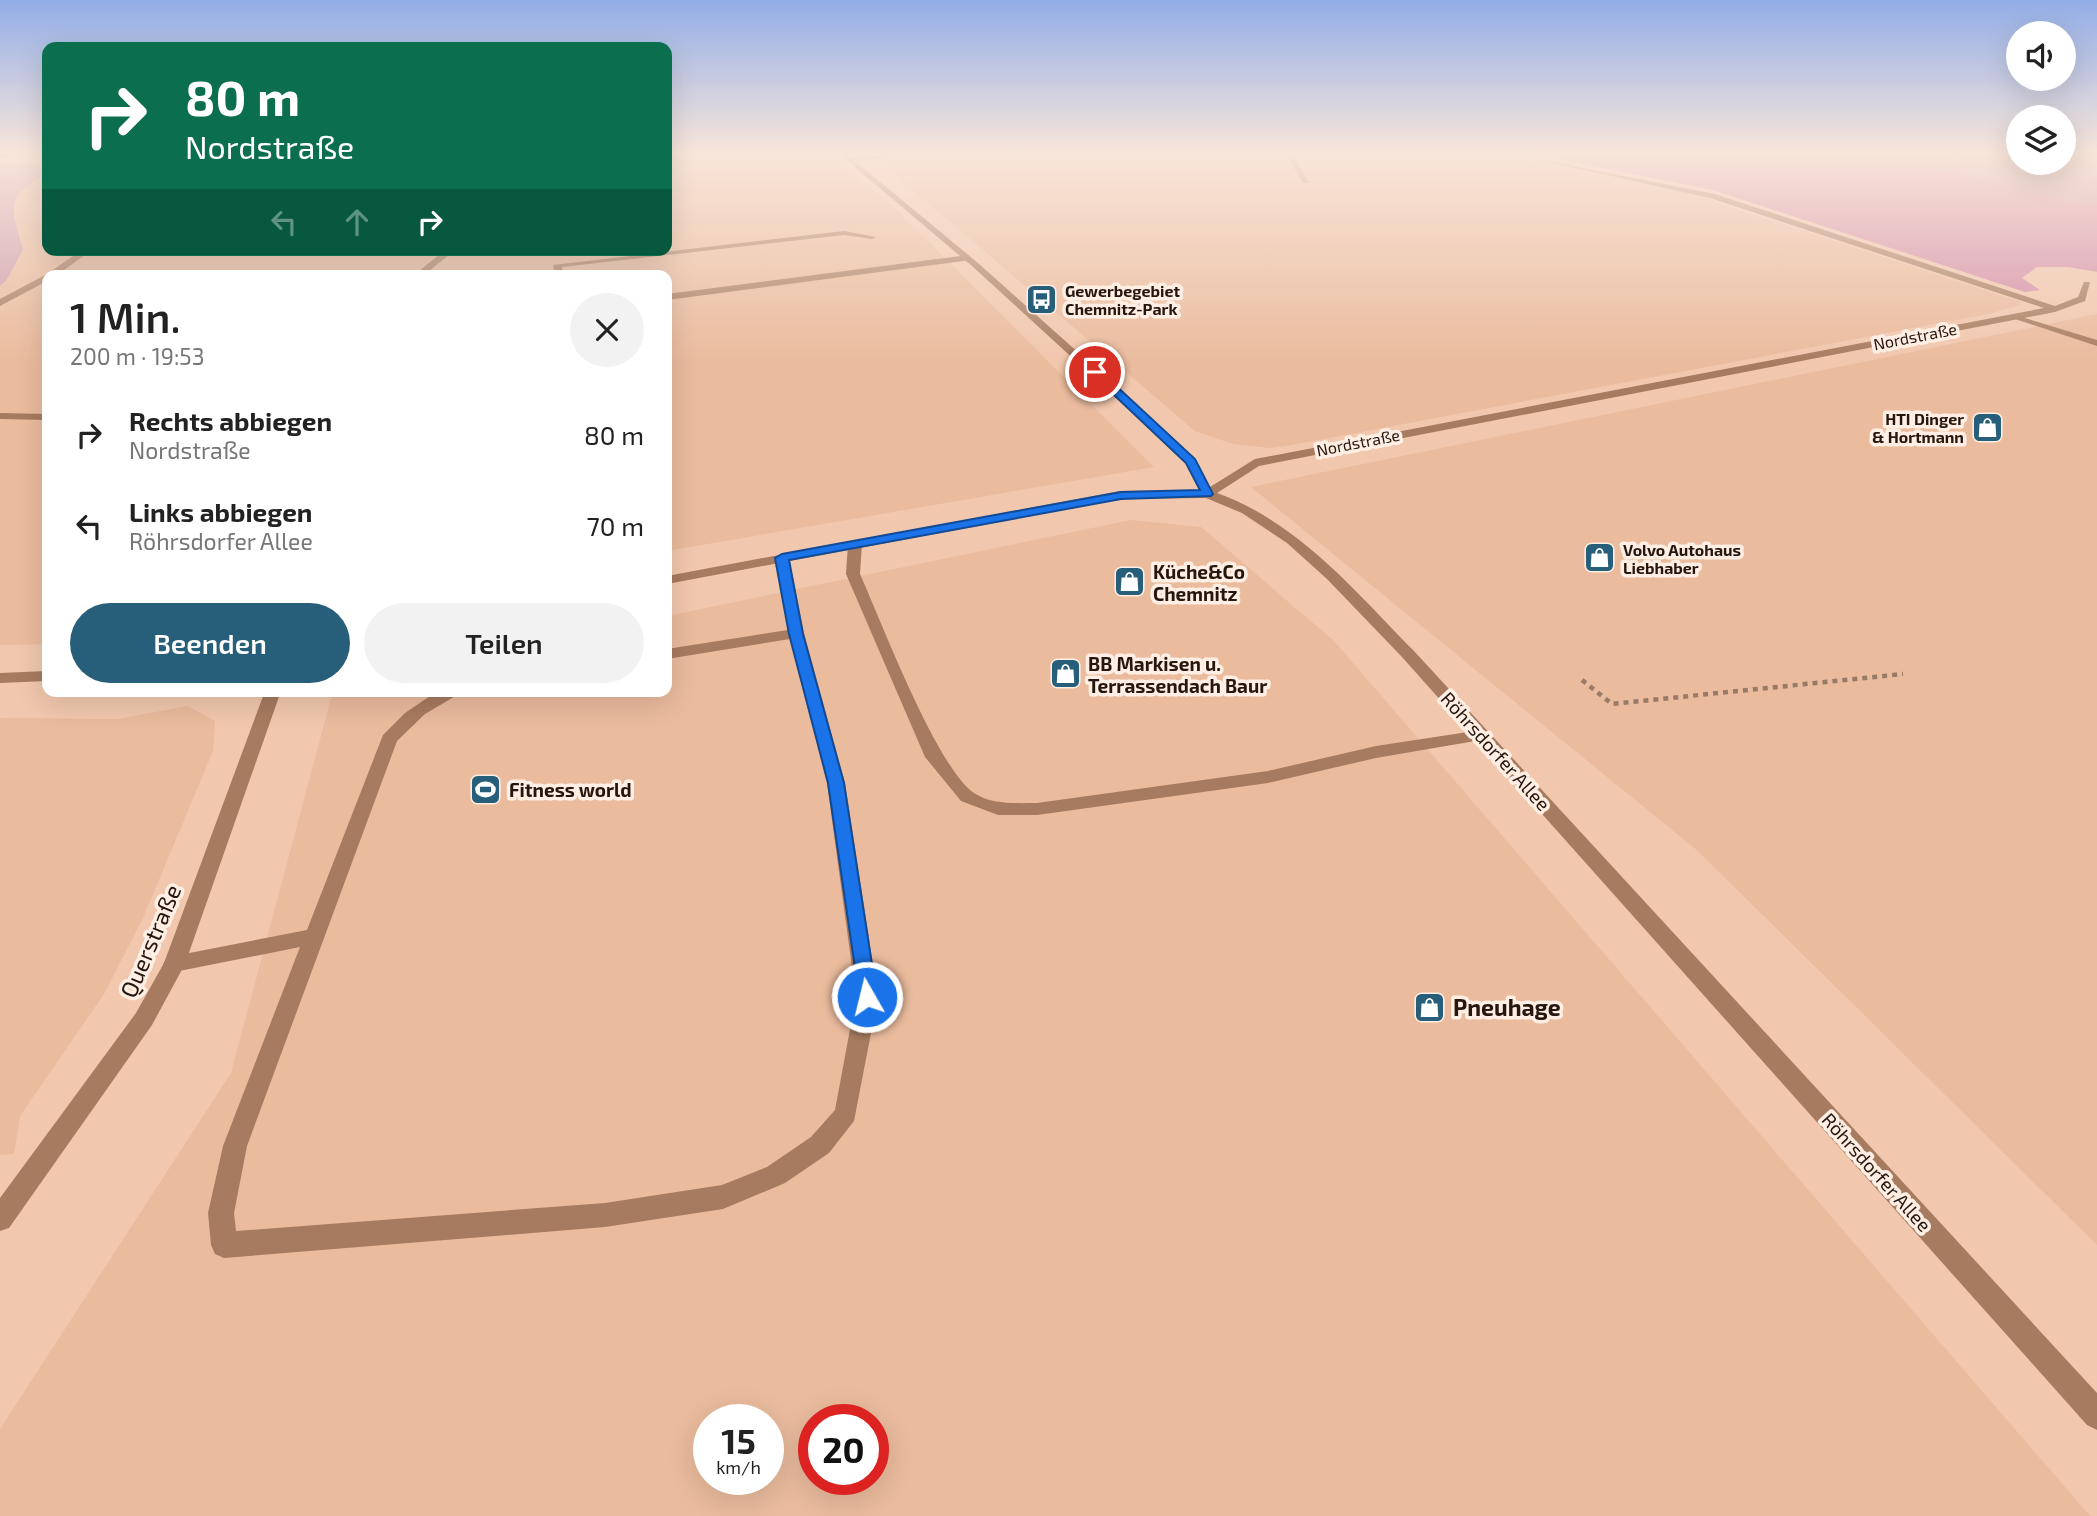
<!DOCTYPE html>
<html lang="de">
<head>
<meta charset="utf-8">
<style>
	:root { --surface:#fff; --page:#f2f2f2; --text:#222; --muted:#767676; --accent:#275e79 }
	body { margin:0; font-family:"Exo 2",sans-serif; background:var(--page); color:var(--text); height:100vh; display:flex; flex-direction:column; font-size:26px; white-space:nowrap }
	* { box-sizing:border-box; margin:0 }
	p { font-size:23px; color:var(--muted) }
	.icon { flex:none; width:38px; height:38px; fill:none; stroke:currentColor; stroke-width:2; stroke-linecap:round; stroke-linejoin:round }
	.map { position:relative; flex:1; overflow:hidden }
	.details { position:absolute; left:42px; top:270px; width:630px; height:427px; display:flex; flex-direction:column; background:var(--surface); border-radius:14px; box-shadow:0 7px 28px #0002 }
	.details>* { flex:none }
	.top-card { position:absolute; left:42px; top:42px; width:630px; height:214px; border-radius:14px; box-shadow:0 7px 28px #0002; background:#0b6e4f; color:#fff; overflow:hidden }
	.tools { position:absolute; left:2006px; top:21px; display:grid; gap:14px }
	.tools a { display:grid; place-items:center; width:70px; height:70px; border-radius:50%; background:var(--surface); box-shadow:0 7px 28px #0002; font-size:35px }
	.speed { position:absolute; left:693px; top:1404px; display:flex; gap:14px; font-size:35px; font-weight:700; text-align:center }
	.speed>* { display:grid; place-content:center; width:91px; height:91px; border-radius:50%; background:var(--surface); box-shadow:0 7px 28px #0002; line-height:1 }
	.speed small { font-size:18px; font-weight:400 }
	.speed .limit { border:10px solid #d22; background:#fff; color:#111 }
	.pin { position:absolute; display:grid; place-items:center; width:60px; height:60px; color:#fff; margin:-30px; border:4px solid #fff; border-radius:50%; box-shadow:0 2px 7px #0007 }
	.me { position:absolute; width:77px; margin:-38px; rotate:352deg; stroke-linejoin:round; filter:drop-shadow(0 0 5px #0008) }
	.turn { display:flex; align-items:center; gap:24px; height:147px; padding:0 28px; font-size:32px }
	.turn .icon { width:91px; height:91px; stroke-width:2.5 }
	.turn b { display:block; font-size:49px; line-height:60px }
	.lanes { display:flex; align-items:center; height:66px; padding:0 28px; background:#0003; justify-content:center; gap:35px; direction:ltr }
	.lanes .off { opacity:.35 }
	.round { display:grid; place-items:center; flex:none; width:74px; height:74px; border-radius:37px; background:var(--page) }
	.head { display:flex; align-items:center; justify-content:space-between; height:119px; padding:0 28px }
	h1 { font-size:42px; font-weight:600; line-height:52px }
	.primary-button { display:flex; gap:14px; margin-top:auto; padding:14px 28px }
	.primary-button a { flex:1; height:80px; border-radius:42px; background:var(--accent); color:#fff; font-size:28px; font-weight:600; line-height:80px; text-align:center }
	.primary-button a+a { background:var(--page); color:var(--text) }
	ul { padding:0; list-style:none }
	li { display:flex; align-items:center; gap:21px; height:91px; padding:0 28px }
	li div { flex:1 }
	li b { display:block; font-size:26px }
	li em { font-style:normal }
	.map>svg:first-child { display:block }
	.built { fill:#eabb9d; fill-rule:evenodd }
	.green { fill:#ca9bae }
	.forest { fill:#d28ca9 }
	.lines { fill:none; stroke-linecap:round; stroke-linejoin:round }
	.path { stroke:#987a67; stroke-width:4.5; stroke-dasharray:5 5; stroke-linecap:butt }
	.lane { fill:#a77b5f; fill-rule:evenodd }
	.street { fill:#a77b5f; fill-rule:evenodd }
	.secondary { fill:#8f5023; fill-rule:evenodd }
	.route { fill:#1a73e8; stroke:#114b97; stroke-width:2 }
	.labels { text-anchor:middle; dominant-baseline:central; stroke-width:7; stroke-linejoin:round; paint-order:stroke }
	.far-poi-label { font-size:16px; font-weight:bold; fill:#25170d; stroke:#ffeee3; text-anchor:start }
	.far-street-label { font-size:16px; fill:#25170d; stroke:#ffeee3 }
	.poi-label { font-size:19px; font-weight:bold; fill:#25170d; stroke:#ffeee3; text-anchor:start }
	.street-label { font-size:19px; fill:#25170d; stroke:#ffeee3 }
	.near-street-label { font-size:23px; fill:#25170d; stroke:#ffeee3 }
	.near-poi-label { font-size:23px; font-weight:bold; fill:#25170d; stroke:#ffeee3; text-anchor:start }
</style>
</head>
<body>
<div class="map">
<svg width="2097" height="1516" viewBox="0 0 2097 1516">
	<rect width="100%" height="100%" fill="#f1c7ad"/>
	<!-- built -->
	<g class="built">
		<polygon points="667,152 826,152 892,205 1154,467 667,551 667,275 47,275 47,644 0,645 0,286 6,281 15,220 12,209 16,198 27,187 47,174 47,250 667,250"/>
		<polygon points="967,152 1489,152 1672,188 2021,302 2021,305 1988,314 1292,445 1270,448 1233,444 1195,431 882,164 891,160"/>
		<polygon points="2097,314 2097,1245 1698,851 1251,487"/>
		<path d="M 1131,520 L 1201,527 L 1334,641 L 2090,1516 L 0,1516 L 0,1429 L 231,1073 L 333,691 L 667,691 L 667,616 ZM 709,1419 L 768,1419 L 768,1479 L 709,1479 ZM 814,1419 L 873,1419 L 873,1479 L 814,1479 Z"/>
		<polygon points="188,706 215,721 213,751 143,918 104,994 20,1116 14,1154 0,1155 0,718 117,719"/>
	</g>
	<!-- green -->
	<g class="green">
		<path d="M 2066,152 L 2097,152 L 2097,203 L 2066,202 L 1928,166 C 1956,159 1989,150 2018,154 L 2018,163 L 2063,163 L 2063,158 L 2074,156 Z"/>
		<path d="M 6,164 L 47,165 L 47,174 C 3,197 12,208 23,250 L 6,281 L 0,286 L 0,166 Z"/>
	</g>
	<!-- forest -->
	<path class="forest" d="M 1525,152 L 2018,152 L 2018,154 C 1991,150 1955,157 1930,166 L 2066,202 L 2097,203 L 2097,272 L 2068,267 L 2037,267 L 2022,278 L 2040,290 L 2025,292 L 1713,190 Z"/>
	<g class="lines">
		<!-- path -->
		<polyline class="path" points="1582,680 1612,704 1903,674"/>
		<!-- lane -->
		<g class="lane">
			<polygon points="1285,152 1291,152 1309,183 1303,183"/>
			<polygon points="844,231 876,237 872,239 844,235 562,267 563,275 555,275 553,265"/>
			<polygon points="82,250 92,250 57,275 47,275 47,281 0,306 0,299 47,274"/>
			<polygon points="445,250 455,250 424,275 414,275"/>
			<polygon points="968,255 971,260 667,300 667,294"/>
			<polygon points="2015,315 2097,340 2097,346 2015,319"/>
			<polygon points="0,413 47,414 47,420 0,419"/>
			<path d="M 855,540 L 862,544 L 860,574 C 881,621 937,768 974,793 C 992,805 1016,803 1037,803 L 1268,771 L 1376,746 L 1481,730 L 1490,735 L 1481,740 L 1376,758 L 1268,783 L 1037,815 L 998,815 L 961,801 L 925,757 L 846,574 L 848,544 Z"/>
			<polygon points="782,554 789,558 804,633 845,783 878,997 854,1121 829,1153 785,1183 723,1209 605,1227 224,1258 215,1254 211,1245 208,1213 223,1146 300,947 174,972 167,970 163,964 167,958 174,956 307,930 383,735 405,713 430,696 441,691 464,691 425,714 397,741 247,1146 234,1213 236,1231 605,1203 722,1185 767,1167 811,1137 835,1110 856,997 827,783 790,639 667,659 667,649 788,630 775,558"/>
		</g>
		<!-- street -->
		<g class="street">
			<path d="M 837,152 L 844,152 L 850,157 L 934,152 L 855,161 L 978,263 L 1109,380 L 1195,459 L 1210,487 L 1255,459 L 2044,308 L 1710,198 L 1502,152 L 1715,194 L 2055,306 L 2078,297 L 2084,282 L 2090,282 L 2085,301 L 2055,312 L 1259,466 L 1217,493 C 1298,522 1355,591 1414,651 L 2097,1393 L 2097,1430 L 2087,1425 L 1402,657 L 1327,579 L 1287,543 L 1242,513 L 1206,498 L 1120,499 L 667,584 L 667,576 L 1120,491 L 1199,490 L 1186,464 L 1101,384 L 972,266 Z"/>
			<polygon points="47,671 47,681 0,683 0,673"/>
			<polygon points="265,691 281,691 185,964 152,1025 9,1228 0,1231 0,1198 136,1013 164,963"/>
		</g>
		<!-- secondary -->
		<polygon class="secondary" points="11,152 20,152 0,159 0,155"/>
	</g>
	<!-- sky -->
	<linearGradient id="sky" x2="0" y2="1"><stop stop-color="#92aee7"/><stop offset="0.42" stop-color="#f9e6da"/><stop offset="1" stop-color="#f9e6da" stop-opacity="0"/></linearGradient>
	<rect width="2097" height="364" fill="url(#sky)"/>
	<!-- route -->
	<polygon class="route" points="1092,370 1099,370 1195,459 1213,494 1211,496 1121,499 789,560 803,634 844,783 877,997 874,1002 867,1005 860,1002 828,783 789,634 775,558 782,554 1121,492 1200,490 1186,463 1092,374"/>
	<!-- icons -->
	<defs>
		<symbol id="bus-square" viewBox="-11 -11 22 22"><rect x="-9" y="-9" width="18" height="18" rx="4" fill="#275e79" stroke="#ffeee3"/><path d="M-5-6H5V4H4V6H2V4H-2V6H-4V4H-5ZM-3.5-4V0h7V-4ZM-3.5 1.2v1.5H-2V1.2ZM2 1.2v1.5H3.5V1.2Z" fill="#fff"/></symbol>
		<symbol id="shop-square" viewBox="-11 -11 22 22"><rect x="-9" y="-9" width="18" height="18" rx="4" fill="#275e79" stroke="#ffeee3"/><path d="M-5-2.5h2.3a2.7 3.5 0 0 1 5.4 0H5L5.5 6h-11ZM-1.5-2.5h3a1.5 2.3 0 0 0-3 0Z" fill="#fff"/></symbol>
		<symbol id="stadium-square" viewBox="-11 -11 22 22"><rect x="-9" y="-9" width="18" height="18" rx="4" fill="#275e79" stroke="#ffeee3"/><path d="M0-5a6.5 5 0 1 0 0 10a6.5 5 0 1 0 0-10ZM-3.5-1.8h7v3.6h-7Z" fill="#fff"/></symbol>
	</defs>
	<g fill-rule="evenodd">
		<use href="#bus-square" x="1024" y="282" width="35" height="35"/>
		<use href="#shop-square" x="1970" y="410" width="35" height="35"/>
		<use href="#shop-square" x="1582" y="540" width="35" height="35"/>
		<use href="#shop-square" x="1112" y="564" width="35" height="35"/>
		<use href="#shop-square" x="1048" y="656" width="35" height="35"/>
		<use href="#stadium-square" x="468" y="772" width="35" height="35"/>
		<use href="#shop-square" x="1412" y="990" width="35" height="35"/>
	</g>
	<g class="labels">
		<!-- far-poi labels -->
		<g class="far-poi-label">
			<text x="1065" y="290">Gewerbegebiet<tspan x="1065" dy="18">Chemnitz-Park</tspan></text>
			<text x="1964" y="418" text-anchor="end">HTI Dinger<tspan x="1964" dy="18">&amp; Hortmann</tspan></text>
			<text x="1623" y="549">Volvo Autohaus<tspan x="1623" dy="18">Liebhaber</tspan></text>
		</g>
		<!-- far-street labels -->
		<g class="far-street-label">
			<text transform="translate(1915 336) rotate(-11)">Nordstraße</text>
			<text transform="translate(1358 442) rotate(-11)">Nordstraße</text>
		</g>
		<!-- poi labels -->
		<g class="poi-label">
			<text x="1153" y="571">Küche&amp;Co<tspan x="1153" dy="22">Chemnitz</tspan></text>
			<text x="1088" y="663">BB Markisen u.<tspan x="1088" dy="22">Terrassendach Baur</tspan></text>
			<text x="509" y="789">Fitness world</text>
		</g>
		<!-- street labels -->
		<g class="street-label">
			<text transform="translate(1496 751) rotate(48)">Röhrsdorfer Allee</text>
			<text transform="translate(1877 1172) rotate(48)">Röhrsdorfer Allee</text>
		</g>
		<!-- near-street labels -->
		<g class="near-street-label">
			<text transform="translate(150 941) rotate(-67)">Querstraße</text>
		</g>
		<!-- near-poi labels -->
		<g class="near-poi-label">
			<text x="1453" y="1007">Pneuhage</text>
		</g>
	</g>
</svg>
<div class="tools">
<a><svg class="icon" aria-label="sound" viewBox="0 0 24 24"><path d="M4 9h4l5-4v14l-5-4H4zM17 9q2 3 0 6"/></svg></a>
<a><svg class="icon" aria-label="layers" viewBox="0 0 24 24"><path d="M12 4l9 5-9 5-9-5zM3 14l9 5 9-5"/></svg></a>
</div>
<div class="speed"><div>15<small>km/h</small></div><div class="limit">20</div></div>
<div class="pin" style="left:1095px;top:372px;background:#d93025"><svg class="icon" aria-label="arrive" viewBox="0 0 24 24"><path d="M6 21V4h12l-3 4 3 4H6"/></svg></div>
<svg class="me" style="left:867px;top:997px" viewBox="-20 -20 40 40"><circle r="17" fill="#1a73e8" stroke="#fff" stroke-width="3"/><path d="M0-11L8 9 0 5-8 9z" fill="#fff"/></svg>
<div class="top-card">
<div class="turn"><svg class="icon" aria-label="right" viewBox="0 0 24 24"><path d="M7 20v-9h11M14 6l5 5-5 5"/></svg><div><b>80 m</b>Nordstraße</div></div>
<div class="lanes"><svg class="icon off" aria-label="left" viewBox="0 0 24 24"><path d="M17 20v-9H6M10 6l-5 5 5 5"/></svg><svg class="icon off" aria-label="ahead" viewBox="0 0 24 24"><path d="M12 20V5M6 11l6-6 6 6"/></svg><svg class="icon" aria-label="right" viewBox="0 0 24 24"><path d="M7 20v-9h11M14 6l5 5-5 5"/></svg></div>
</div>
<section class="details">
<div class="head"><div><h1>1 Min.</h1><p>200 m · 19:53</p></div><a class="round"><svg class="icon" aria-label="close" viewBox="0 0 24 24"><path d="M6 6l12 12M18 6L6 18"/></svg></a></div>
<ul>
<li><svg class="icon" aria-label="right" viewBox="0 0 24 24"><path d="M7 20v-9h11M14 6l5 5-5 5"/></svg><div><b>Rechts abbiegen</b><p>Nordstraße</p></div><em>80 m</em></li>
<li><svg class="icon" aria-label="left" viewBox="0 0 24 24"><path d="M17 20v-9H6M10 6l-5 5 5 5"/></svg><div><b>Links abbiegen</b><p>Röhrsdorfer Allee</p></div><em>70 m</em></li>
</ul>
<div class="primary-button"><a>Beenden</a><a>Teilen</a></div>
</section>
</div>
</body>
</html>
